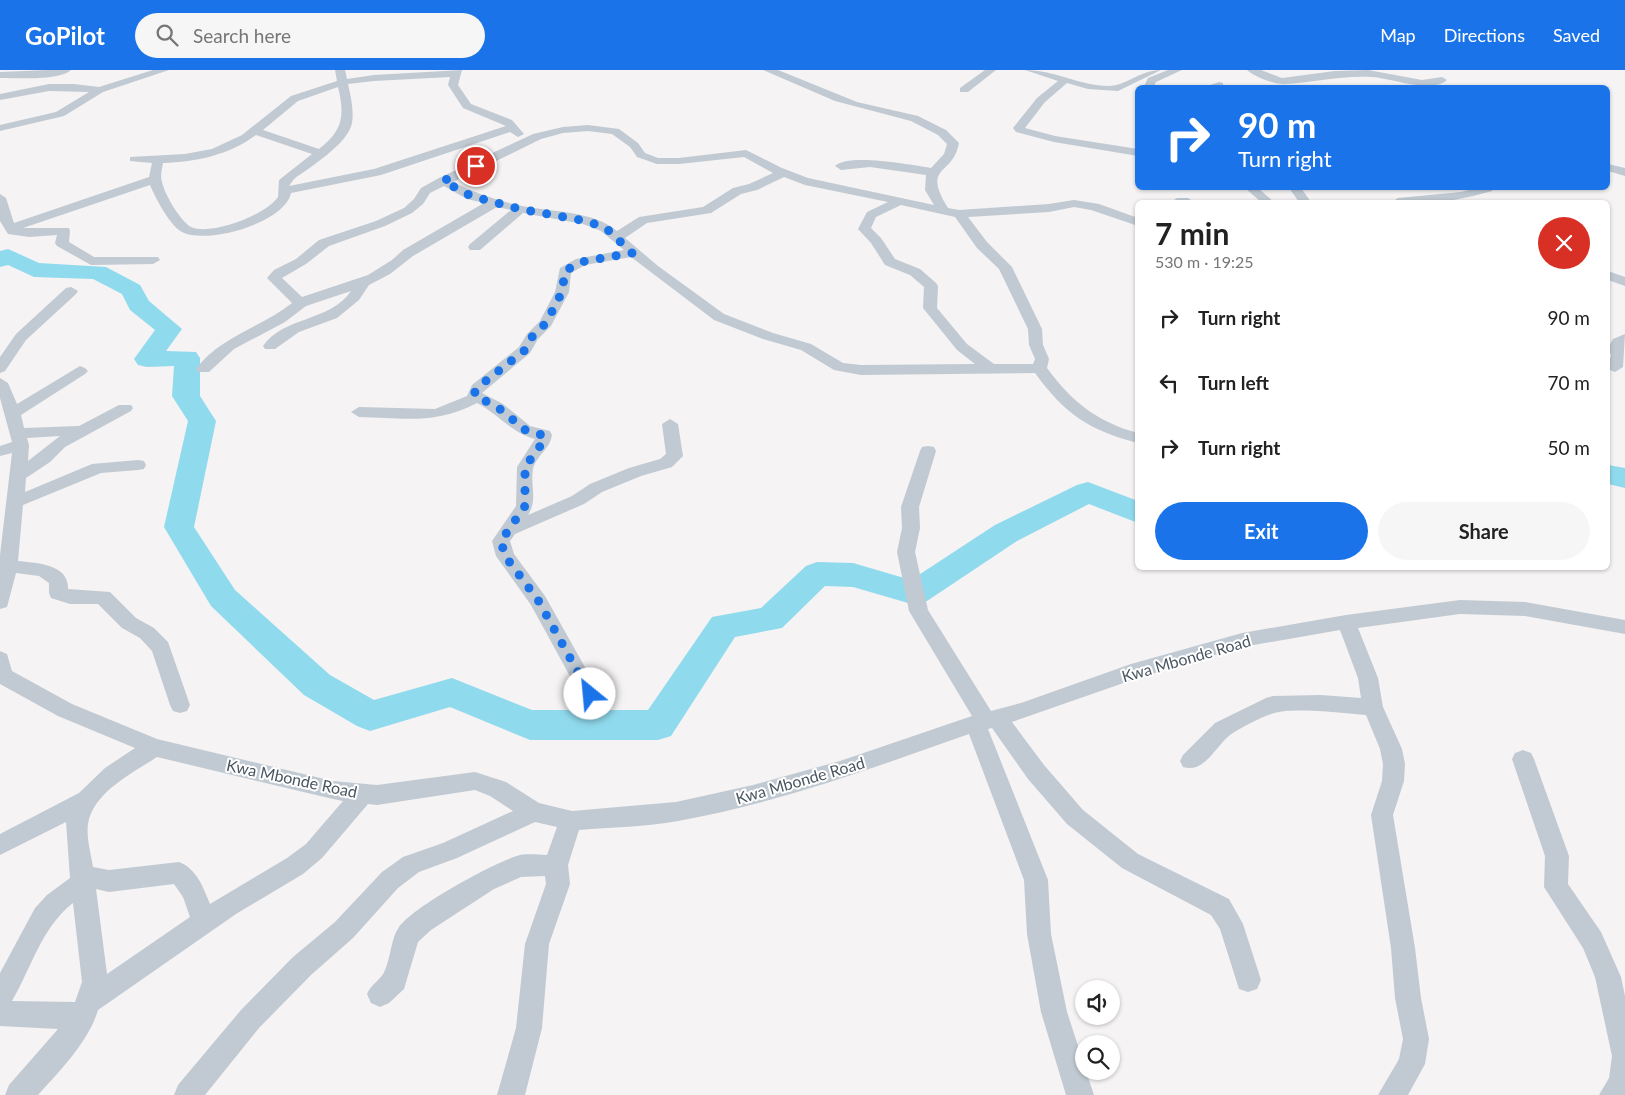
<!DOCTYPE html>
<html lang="en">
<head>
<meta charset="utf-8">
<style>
	:root { --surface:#fff; --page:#f6f6f6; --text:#222; --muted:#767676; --accent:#1a73e8 }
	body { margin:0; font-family:Lato,sans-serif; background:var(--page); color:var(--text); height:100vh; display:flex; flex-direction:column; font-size:19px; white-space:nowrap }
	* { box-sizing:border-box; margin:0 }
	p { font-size:16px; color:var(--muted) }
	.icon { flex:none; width:28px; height:28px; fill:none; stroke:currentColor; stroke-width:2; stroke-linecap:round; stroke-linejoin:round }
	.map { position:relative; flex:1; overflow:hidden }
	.sheet { position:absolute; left:1135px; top:130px; width:475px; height:370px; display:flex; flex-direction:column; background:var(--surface); border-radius:8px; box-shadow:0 1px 4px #0004 }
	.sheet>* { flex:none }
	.banner { position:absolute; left:1135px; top:15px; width:475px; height:105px; border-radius:8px; box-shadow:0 1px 4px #0004; background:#1a73e8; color:#fff; overflow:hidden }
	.fabs { position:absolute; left:1075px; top:910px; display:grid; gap:10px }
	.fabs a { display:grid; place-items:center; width:45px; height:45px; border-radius:50%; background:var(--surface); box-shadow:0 1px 4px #0004; font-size:25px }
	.pin { position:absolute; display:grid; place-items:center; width:42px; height:42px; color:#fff; margin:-21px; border:2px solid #fff; border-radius:50%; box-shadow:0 1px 5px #0007 }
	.me { position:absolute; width:55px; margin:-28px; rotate:332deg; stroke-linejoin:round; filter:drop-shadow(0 0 4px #0008) }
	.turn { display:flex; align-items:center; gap:18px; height:105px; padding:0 20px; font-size:22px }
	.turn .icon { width:65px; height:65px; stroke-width:2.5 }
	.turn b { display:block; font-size:35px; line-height:42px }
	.round { display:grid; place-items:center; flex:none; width:52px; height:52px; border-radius:26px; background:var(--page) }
	.summary { display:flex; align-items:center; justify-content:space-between; height:85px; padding:0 20px }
	h1 { font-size:30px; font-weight:700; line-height:38px }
	.button { display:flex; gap:10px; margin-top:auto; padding:10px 20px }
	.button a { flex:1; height:58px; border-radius:30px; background:var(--accent); color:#fff; font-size:20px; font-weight:700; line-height:58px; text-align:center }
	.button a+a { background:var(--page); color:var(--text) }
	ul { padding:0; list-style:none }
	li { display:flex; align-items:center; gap:15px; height:65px; padding:0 20px }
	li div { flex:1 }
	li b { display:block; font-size:19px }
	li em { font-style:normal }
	header { display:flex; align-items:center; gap:30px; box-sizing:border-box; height:70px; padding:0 25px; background:var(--accent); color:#fff }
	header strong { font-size:24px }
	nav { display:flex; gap:28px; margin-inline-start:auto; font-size:18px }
	.search { width:350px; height:45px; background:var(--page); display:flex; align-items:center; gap:12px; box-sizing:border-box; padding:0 18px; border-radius:28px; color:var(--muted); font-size:19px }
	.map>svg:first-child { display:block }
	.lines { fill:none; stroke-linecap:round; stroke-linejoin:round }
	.river { fill:#90daee; fill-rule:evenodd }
	.minor { fill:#c1cad2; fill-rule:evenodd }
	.route { stroke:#1a73e8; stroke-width:9; stroke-dasharray:0 16.2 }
	.labels { text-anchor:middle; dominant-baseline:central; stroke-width:4; stroke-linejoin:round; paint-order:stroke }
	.street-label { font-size:16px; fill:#4a5661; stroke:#fff }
</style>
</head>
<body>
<header>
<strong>GoPilot</strong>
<div class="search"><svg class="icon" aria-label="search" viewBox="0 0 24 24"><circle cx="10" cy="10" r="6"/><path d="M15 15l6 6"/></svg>Search here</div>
<nav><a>Map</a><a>Directions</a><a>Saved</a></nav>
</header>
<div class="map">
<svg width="1625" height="1025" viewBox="0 0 1625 1025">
	<rect width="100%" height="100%" fill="#f5f3f3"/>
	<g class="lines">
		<!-- river -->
		<g class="river">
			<polygon points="8,179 39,193 106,197 140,215 149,231 182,259 166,281 196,282 200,288 200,326 216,351 194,457 235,520 330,605 374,630 452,608 532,640 648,640 712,547 761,538 806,496 817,492 853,493 911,510 995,455 1077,415 1088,412 1138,431 1138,453 1089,434 1017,471 927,531 915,535 853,517 825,516 782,558 735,567 671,666 658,670 530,670 450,637 370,661 357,656 304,625 211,536 164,457 188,351 172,326 174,296 147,297 138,295 134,289 155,260 130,240 122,224 93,209 34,207 8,195 0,197 0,181"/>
			<polygon points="1608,395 1625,398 1625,418 1608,414"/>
		</g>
		<!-- minor -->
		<g class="minor">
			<path d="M 48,0 L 71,0 C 59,11 17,8 0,8 L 0,2 Z"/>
			<polygon points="153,0 169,0 103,22 64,46 0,61 0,55 56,42 89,22 49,21 0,30 0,24 49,14 74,14 99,17"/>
			<path d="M 335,0 L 345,0 L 347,9 L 374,5 L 462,0 L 458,15 L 471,34 L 512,50 L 524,64 L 518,67 L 510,62 L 381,105 L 291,123 C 285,153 207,175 182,162 C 170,156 155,127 150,115 L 23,158 L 69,158 L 70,161 L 69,172 L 94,187 L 158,187 L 160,190 L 153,194 L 91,195 L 57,176 L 55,173 L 57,165 L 29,167 L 8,164 L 0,151 L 0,124 L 6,128 L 14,153 L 149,107 L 152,93 L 130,91 L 130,87 L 185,84 L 212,79 L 242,65 L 291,26 L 337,11 ZM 450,7 L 448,15 L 463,38 L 506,56 L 374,99 L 289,116 L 294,109 C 310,97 348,74 352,53 C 354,41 351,27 348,14 L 374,11 ZM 338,17 C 345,46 343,60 319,79 L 263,60 L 298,31 ZM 256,65 L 312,84 L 279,110 L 278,127 C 266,145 211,166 191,157 C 180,151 164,123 162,112 C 160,106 162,99 163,93 C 196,92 229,85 256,65 Z"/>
			<path d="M 763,0 L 778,0 L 857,32 L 918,46 L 946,60 L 959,73 C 953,107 921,94 948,138 L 959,140 L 1049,134 L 1074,130 L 1099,134 L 1138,148 L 1138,156 L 1091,140 L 1074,137 L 1049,142 L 968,147 L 987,172 L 1012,197 L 1042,259 L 1043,275 L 1049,289 L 1047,298 C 1071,331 1097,352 1138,363 L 1138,373 C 1088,360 1065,344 1035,303 L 861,305 L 834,300 L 801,280 L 763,269 L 714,250 L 631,187 L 585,195 L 571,203 L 569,222 L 551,256 L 538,269 L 530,283 L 482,323 L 503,334 L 530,356 L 550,361 L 552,365 C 550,379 536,386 533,399 C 530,415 538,430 528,445 L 572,426 L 590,414 L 629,398 L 660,389 L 666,384 L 662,354 L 670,349 L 678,354 L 683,386 L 672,397 L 641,406 L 602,422 L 584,434 L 515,464 L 510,471 L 514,484 L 545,526 L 600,624 L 597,630 L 590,632 L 583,630 L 531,535 L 496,486 L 492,471 L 516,436 L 517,397 L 535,369 C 512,363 498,344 477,333 C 434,355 405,348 359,347 L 351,342 L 359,337 L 435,339 L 467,326 L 472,315 L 519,277 L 527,264 L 540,251 L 555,222 L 560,198 L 576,189 L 624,180 L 601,161 L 583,154 L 523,143 L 480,180 L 470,180 L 468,177 L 470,174 L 511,140 L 497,137 L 413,186 L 390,204 L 369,215 L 359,230 L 337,248 L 299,262 L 275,279 L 265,279 L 263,276 C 284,246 330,252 351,221 L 306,236 L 285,252 L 234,279 L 209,302 L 199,302 L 196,299 C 219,267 262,257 292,233 L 267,208 L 274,200 L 296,189 L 319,170 L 376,151 L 404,138 L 414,129 L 421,118 L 439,108 L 533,64 L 563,57 L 588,55 L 619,59 L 638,73 L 645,83 L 658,88 L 679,88 L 746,80 L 782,98 L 808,108 L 934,135 L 925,120 L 926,105 L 870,97 L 841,100 L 835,96 C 848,83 912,95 931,98 L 944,84 L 947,74 L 938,65 L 911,51 L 835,31 ZM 588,61 L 612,64 L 630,77 L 637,87 L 657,94 L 679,94 L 744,87 L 773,103 L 749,114 L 733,118 L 703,137 L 639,147 L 617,161 C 594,141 552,142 522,136 C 498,131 475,123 453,112 L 541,69 L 563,63 ZM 784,107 L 805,115 L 888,132 L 867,142 L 858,159 L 871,173 L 885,195 L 910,205 L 924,217 L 923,238 L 957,280 L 975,294 L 861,295 L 843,293 L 811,274 L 773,263 L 724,244 L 658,196 L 625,168 L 647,153 L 711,143 L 741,124 L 757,120 ZM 444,116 L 467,129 L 484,133 L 403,180 L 392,190 L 368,205 L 302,227 L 282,208 L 306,194 L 329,176 L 385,156 L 412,143 L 423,134 L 430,123 ZM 901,135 L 955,147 L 977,178 L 999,199 L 1028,259 L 1029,275 L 1035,289 L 1033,294 L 994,294 L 967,274 L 937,238 L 938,216 L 936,213 L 920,199 L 895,189 L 881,168 L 871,158 L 876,147 Z"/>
			<polygon points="985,0 996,0 968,22 960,22 960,18"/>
			<path d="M 1025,0 C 1055,0 1080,16 1109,16 C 1126,16 1140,0 1161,0 L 1118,21 L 1088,19 L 1067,13 L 1045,32 L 1025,58 L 1055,66 L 1138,79 L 1138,86 L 1054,72 L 1016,62 L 1013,58 L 1037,28 L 1058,11 Z"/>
			<polygon points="1168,0 1182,0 1156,12 1153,18 1143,18 1148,8"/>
			<path d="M 1247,0 L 1261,0 L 1282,8 L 1335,1 L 1368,0 L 1422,10 L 1442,7 L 1447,10 C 1431,24 1391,8 1372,7 C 1341,5 1313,13 1283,14 C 1273,14 1253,6 1247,0 Z"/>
			<polygon points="1219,12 1223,13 1223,17 1202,18"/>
			<polygon points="1608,94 1625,98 1625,106 1608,101"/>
			<polygon points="1245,118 1258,118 1274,132 1261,132"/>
			<polygon points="1289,118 1301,118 1311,132 1299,132"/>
			<path d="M 1477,118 L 1494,118 L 1492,121 C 1460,130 1425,137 1392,132 L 1398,128 L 1461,122 Z"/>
			<polygon points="1177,128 1188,128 1194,132 1171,132"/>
			<polygon points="1608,201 1625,207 1625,216 1608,210"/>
			<polygon points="71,217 78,221 76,224 26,270 5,301 0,303 0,287 16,264 66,218"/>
			<polygon points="1625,264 1623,297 1615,302 1610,300 1608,297 1611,285 1608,278 1613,269"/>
			<path d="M 80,296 L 85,298 L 88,301 L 85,304 L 21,345 L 24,358 L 79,356 L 119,335 L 131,335 L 133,338 L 131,341 L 65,377 L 50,392 L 26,408 L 25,422 L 92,394 L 138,390 L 144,391 L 146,395 L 144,399 L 138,400 L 101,403 L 23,435 L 18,491 C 37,493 69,494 68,519 L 110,522 L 136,548 L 154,558 L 168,572 L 190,635 L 187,641 L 180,643 L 173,641 L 170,635 L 152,581 L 140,568 L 122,558 L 98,534 L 70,534 L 51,528 L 49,523 L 49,513 L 39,506 L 16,503 L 7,537 L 0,539 L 0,485 L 12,383 L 0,386 L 0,376 L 12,372 L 0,328 L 0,308 L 8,313 L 17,334 ZM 60,366 L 28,391 L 29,375 L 27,368 Z"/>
			<path d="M 928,376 L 934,377 L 936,381 L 919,437 L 920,458 L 915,482 L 928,540 L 991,641 L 1021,633 L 1131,594 L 1242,563 L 1346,545 L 1460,530 L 1525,532 L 1625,550 L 1625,564 L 1525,546 L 1460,544 L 1358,558 L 1378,608 L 1383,637 L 1402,679 L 1405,694 L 1404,711 L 1393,745 L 1415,878 L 1421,928 L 1429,969 L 1425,994 L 1408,1025 L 1378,1025 L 1399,989 L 1403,969 L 1395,928 L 1391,878 L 1371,745 L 1382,711 L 1383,694 L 1380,679 L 1366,645 C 1345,643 1292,637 1274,643 C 1261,647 1241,657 1230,665 C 1216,676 1204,704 1183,697 L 1180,691 L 1183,685 L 1215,653 L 1266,628 L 1273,626 L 1321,625 L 1361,628 L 1358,608 L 1340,560 L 1242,577 L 1135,609 L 1012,652 L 1044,695 L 1083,740 L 1138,784 L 1229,829 L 1243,854 L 1261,910 L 1257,919 L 1248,922 L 1239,919 L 1220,859 L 1211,845 L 1122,798 L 1067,754 L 1028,709 L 992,658 L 988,659 L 1048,810 L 1051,864 L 1067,942 L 1084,994 L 1084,1001 L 1086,1001 L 1094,1025 L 1066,1025 L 1041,942 L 1027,864 L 1024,810 L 969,664 C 873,698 778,733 678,751 C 646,757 611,757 579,760 L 568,795 L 570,814 L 549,874 L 542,958 L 525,1025 L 497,1025 L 516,958 L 525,874 L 546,814 L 545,806 L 521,807 L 494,819 L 431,860 L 418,872 L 404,919 L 389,933 L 380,937 L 371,933 L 367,924 C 371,914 382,909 385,900 C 391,887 391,868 399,857 C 413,837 493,793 517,786 C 526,783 538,785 547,785 L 557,757 L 535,752 L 457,788 L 419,802 L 398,818 L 353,868 L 311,905 L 259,958 L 205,1025 L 174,1025 L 178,1015 L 241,940 L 293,887 L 335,852 L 382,802 L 403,787 L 443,773 L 513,741 L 490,726 L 475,720 L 377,735 L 368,734 L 322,788 L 303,804 L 236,844 L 98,940 C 89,971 60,1001 38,1025 L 5,1025 L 9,1015 L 58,959 L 0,956 L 0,903 L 35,838 L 47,825 L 70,808 L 66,752 L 0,785 L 0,764 L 79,723 L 105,698 L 135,678 L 58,646 L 0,614 L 0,581 L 7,584 L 12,601 L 72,634 L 157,669 L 333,711 L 377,715 L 475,702 L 506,712 L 539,733 L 572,741 L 676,732 L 753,715 L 840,691 L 972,646 L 909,541 L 897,482 L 902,458 L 901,437 L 920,381 L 922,377 ZM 157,687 L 333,729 L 343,731 L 306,774 L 287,788 L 210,834 C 203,817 197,799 179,792 L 109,800 L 93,797 C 91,784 86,767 88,754 C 93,722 133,703 157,687 ZM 174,814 L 183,827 L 190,847 L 107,904 L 96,819 L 109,822 ZM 73,833 L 82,912 L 75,932 L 12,931 C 32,897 41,858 73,833 Z"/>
			<polygon points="1523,680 1531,683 1534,689 1569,786 1568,814 1601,862 1621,907 1625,926 1625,1025 1599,1025 1609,1008 1612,986 1595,907 1583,878 1544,817 1545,786 1512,689 1515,683"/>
		</g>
	</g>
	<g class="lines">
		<!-- route -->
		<path class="route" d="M 476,96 L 443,111 L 471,126 L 520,139 L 586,151 L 606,158 L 632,183 L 581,192 L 565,201 L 562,222 L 546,253 L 532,267 L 525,280 L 477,318 L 474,324 C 482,331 493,333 501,340 C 520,353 518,362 544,365 L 543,372 L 525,397 L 525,436 L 501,471 L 505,486 L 538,530 L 590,624"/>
	</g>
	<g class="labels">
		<!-- street labels -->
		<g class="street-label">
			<text transform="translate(1186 588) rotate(-16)">Kwa Mbonde Road</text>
			<text transform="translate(292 708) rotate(12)">Kwa Mbonde Road</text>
			<text transform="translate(800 710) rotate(-16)">Kwa Mbonde Road</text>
		</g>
	</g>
</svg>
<div class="fabs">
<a><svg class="icon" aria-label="sound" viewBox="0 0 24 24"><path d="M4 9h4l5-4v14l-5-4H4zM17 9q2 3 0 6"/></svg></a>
<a><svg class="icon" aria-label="search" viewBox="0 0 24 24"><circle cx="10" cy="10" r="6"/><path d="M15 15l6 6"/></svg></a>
</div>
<div class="pin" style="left:476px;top:96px;background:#d93025"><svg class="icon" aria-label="arrive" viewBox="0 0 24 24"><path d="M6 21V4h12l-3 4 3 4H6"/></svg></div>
<svg class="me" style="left:590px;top:624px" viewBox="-20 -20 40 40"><circle r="19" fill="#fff"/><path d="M0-13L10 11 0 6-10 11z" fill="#1a73e8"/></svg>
<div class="banner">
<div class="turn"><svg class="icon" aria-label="right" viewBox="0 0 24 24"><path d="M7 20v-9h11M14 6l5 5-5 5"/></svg><div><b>90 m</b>Turn right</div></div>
</div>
<section class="sheet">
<div class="summary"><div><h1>7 min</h1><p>530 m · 19:25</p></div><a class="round" style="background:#d93025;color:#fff"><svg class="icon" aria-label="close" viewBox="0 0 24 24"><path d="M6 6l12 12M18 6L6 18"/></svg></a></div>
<ul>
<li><svg class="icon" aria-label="right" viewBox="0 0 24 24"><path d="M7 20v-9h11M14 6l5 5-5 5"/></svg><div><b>Turn right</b></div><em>90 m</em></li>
<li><svg class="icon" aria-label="left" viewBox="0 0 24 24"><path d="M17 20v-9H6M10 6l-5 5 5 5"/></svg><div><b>Turn left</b></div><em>70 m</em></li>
<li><svg class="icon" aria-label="right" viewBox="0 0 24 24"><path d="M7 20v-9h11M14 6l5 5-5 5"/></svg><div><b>Turn right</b></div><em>50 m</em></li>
</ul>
<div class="button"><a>Exit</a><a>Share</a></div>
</section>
</div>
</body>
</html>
